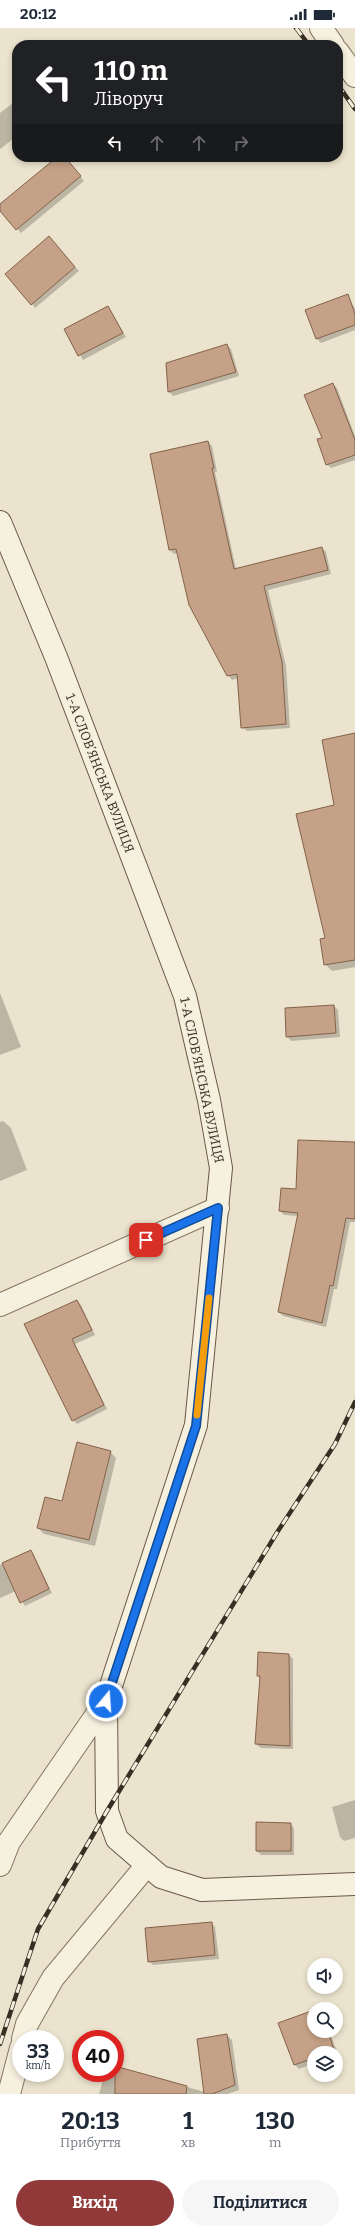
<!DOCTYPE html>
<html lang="uk">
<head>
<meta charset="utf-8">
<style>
	:root { --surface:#fff; --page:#f6f6f7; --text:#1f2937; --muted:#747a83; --accent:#903938 }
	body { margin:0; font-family:Bitter,serif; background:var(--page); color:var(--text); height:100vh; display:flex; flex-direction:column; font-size:15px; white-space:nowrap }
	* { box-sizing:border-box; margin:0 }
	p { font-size:13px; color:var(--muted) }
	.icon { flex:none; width:22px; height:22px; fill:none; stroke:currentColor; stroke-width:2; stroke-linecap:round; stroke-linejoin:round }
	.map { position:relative; height:2066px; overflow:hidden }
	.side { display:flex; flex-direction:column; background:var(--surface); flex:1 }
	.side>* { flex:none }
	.hud { position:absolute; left:12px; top:12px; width:331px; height:122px; border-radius:16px; box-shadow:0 2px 6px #0003; background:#202124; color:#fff; overflow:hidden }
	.fabs { position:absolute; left:307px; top:1930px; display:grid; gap:8px }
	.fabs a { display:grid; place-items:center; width:36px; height:36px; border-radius:50%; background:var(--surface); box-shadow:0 2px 6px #0003; font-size:20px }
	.speed { position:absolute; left:12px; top:2002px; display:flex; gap:8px; font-size:20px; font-weight:700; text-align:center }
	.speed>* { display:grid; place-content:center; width:52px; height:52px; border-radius:50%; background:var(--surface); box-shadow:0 2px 6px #0003; line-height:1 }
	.speed small { font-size:10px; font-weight:400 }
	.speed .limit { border:6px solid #d22; background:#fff; color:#111 }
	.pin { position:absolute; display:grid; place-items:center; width:34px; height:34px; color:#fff; margin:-17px; border-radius:8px; box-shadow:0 2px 6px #0006 }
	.me { position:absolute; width:44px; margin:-22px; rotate:18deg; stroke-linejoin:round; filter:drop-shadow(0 0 3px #0008) }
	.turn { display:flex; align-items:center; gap:14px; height:84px; padding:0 16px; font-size:18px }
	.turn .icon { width:52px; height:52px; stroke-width:2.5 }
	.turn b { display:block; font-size:28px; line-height:34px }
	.lanes { display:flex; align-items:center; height:38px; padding:0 16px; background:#0003; justify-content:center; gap:20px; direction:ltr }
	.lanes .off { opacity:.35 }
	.eta { display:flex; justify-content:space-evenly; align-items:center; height:68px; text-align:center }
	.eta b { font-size:24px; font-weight:700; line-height:28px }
	.primary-button { display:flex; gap:8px; margin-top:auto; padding:8px 16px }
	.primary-button a { flex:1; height:46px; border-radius:24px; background:var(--accent); color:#fff; font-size:16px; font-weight:700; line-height:46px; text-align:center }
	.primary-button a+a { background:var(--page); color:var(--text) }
	.status { display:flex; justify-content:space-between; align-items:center; height:28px; padding:0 20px; background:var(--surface); direction:ltr }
	.status svg { height:11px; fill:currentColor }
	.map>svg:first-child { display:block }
	.shadow { fill:#0003 }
	.building { fill:#c5a287; stroke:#84624a }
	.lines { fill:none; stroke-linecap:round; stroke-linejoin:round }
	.street-casing { stroke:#877662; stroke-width:24 }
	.secondary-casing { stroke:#695845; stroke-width:24 }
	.street { stroke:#f6f0df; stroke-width:22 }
	.secondary { stroke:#f6f0df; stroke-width:22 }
	.rail-casing { stroke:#392e23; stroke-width:4.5 }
	.rail { stroke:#f3eddc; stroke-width:3; stroke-dasharray:9; stroke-linecap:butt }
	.route-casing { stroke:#114b97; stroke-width:10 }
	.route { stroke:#1a73e8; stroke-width:7 }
	.slow { stroke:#f59e0b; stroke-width:7 }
	.labels { text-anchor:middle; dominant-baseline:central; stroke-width:3; stroke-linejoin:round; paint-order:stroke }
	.street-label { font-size:13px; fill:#392e23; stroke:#f3eddc }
</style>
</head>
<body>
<div class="status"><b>20:12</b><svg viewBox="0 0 49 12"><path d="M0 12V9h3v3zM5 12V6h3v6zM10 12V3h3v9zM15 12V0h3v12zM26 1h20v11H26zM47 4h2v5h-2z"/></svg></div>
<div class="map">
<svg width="355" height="2066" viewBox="0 0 355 2066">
	<rect width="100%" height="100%" fill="#ebe3cd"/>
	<!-- shadow -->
	<g class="shadow">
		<polygon points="17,72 17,108 0,121 0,85"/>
		<polygon points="58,129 65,129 84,153 21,205 0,181 0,177"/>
		<polygon points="53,214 79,243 35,280 32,276"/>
		<polygon points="347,267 355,281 355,302 321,315 317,311 306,283"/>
		<polygon points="108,279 126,309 83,332 65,301"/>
		<polygon points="227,317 231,321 239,348 173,368 169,364 167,335"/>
		<polygon points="333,356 337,360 355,408 355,432 331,440 327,436"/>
		<polygon points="208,414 212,418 217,444 215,444 236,541 322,520 326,524 331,546 268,562 286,638 290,700 247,703 242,699 238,650 232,652 228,647 178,525 174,526 170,522"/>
		<polygon points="355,706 355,939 332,943 325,936 336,778"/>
		<polygon points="0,965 21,1019 0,1027"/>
		<polygon points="334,978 338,982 340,1009 291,1013 287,1008"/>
		<polygon points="3,1093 11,1100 27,1142 0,1153 0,1094"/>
		<polygon points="355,1115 355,1194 350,1194 337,1261 334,1261 326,1299 283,1288 279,1284 298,1188 284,1187 280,1183 297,1162"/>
		<polygon points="77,1273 81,1277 95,1307 75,1316 107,1381 77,1396 73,1392 25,1297"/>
		<polygon points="110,1424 116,1430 95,1518 44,1506 38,1500"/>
		<polygon points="30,1523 34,1527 52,1565 25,1578 16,1563 0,1570 0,1537"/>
		<polygon points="289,1627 293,1631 293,1721 261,1720 256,1716 260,1650 258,1648"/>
		<polygon points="355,1772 355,1810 344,1813 340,1809 332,1779"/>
		<polygon points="290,1796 294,1800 294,1827 261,1827 257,1823"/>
		<polygon points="211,1895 215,1899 219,1931 153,1937 149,1933"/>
		<polygon points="314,1983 314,2003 329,2003 338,2026 314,2025 314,2035 299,2041 295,2037 279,1995"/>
		<polygon points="227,2007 232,2012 239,2062 228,2066 99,2066 105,2045 115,2045 115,2039 205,2064"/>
	</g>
	<!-- building -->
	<g class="building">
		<polygon points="57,129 65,129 81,148 16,202 0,183 0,176"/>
		<polygon points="49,208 75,239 31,277 5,246"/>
		<polygon points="348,266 355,286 355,297 316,311 305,282"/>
		<polygon points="108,278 123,305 78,328 64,301"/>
		<polygon points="227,316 236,344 168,364 166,335"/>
		<polygon points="333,355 355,412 355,427 326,437 317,411 322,410 304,367"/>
		<polygon points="208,413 214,440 212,440 234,541 322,519 328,542 264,558 282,634 286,696 241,700 237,646 227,648 189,577 176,521 169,522 150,426"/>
		<polygon points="355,705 355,932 324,937 320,911 325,910 296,786 334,777 322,712"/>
		<polygon points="334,977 336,1005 286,1009 285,980"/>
		<polygon points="298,1112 355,1114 355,1191 346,1190 333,1258 330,1257 322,1295 278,1284 298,1185 279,1183 281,1160 296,1161"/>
		<polygon points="77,1272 92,1302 72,1311 104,1377 72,1393 24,1296"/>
		<polygon points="77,1414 111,1423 89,1512 37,1500 45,1469 62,1473"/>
		<polygon points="31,1522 49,1561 20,1575 2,1535"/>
		<polygon points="258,1624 289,1626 290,1718 255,1716 260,1648 257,1648"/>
		<polygon points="256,1794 291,1795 291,1823 256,1823"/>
		<polygon points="212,1894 215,1927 148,1934 145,1900"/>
		<polygon points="314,1982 314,2003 328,2003 334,2022 327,2025 314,2025 314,2030 294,2037 278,1995"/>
		<polygon points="227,2006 235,2057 212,2066 204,2066 197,2011"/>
		<polygon points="115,2038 187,2058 186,2066 115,2066"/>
	</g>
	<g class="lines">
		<defs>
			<g id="street">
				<polyline points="321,0 333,17"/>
				<polyline points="338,24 355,48"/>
				<polyline points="0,1277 218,1180"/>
				<polyline points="0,1837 9,1814 106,1673"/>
				<polyline points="23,2011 27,1996 53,1950 147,1837"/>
				<polyline points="9,2066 21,2020"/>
			</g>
			<polyline id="secondary" points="0,494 56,629 185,968 209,1072 221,1140 196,1397 106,1673 107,1783 117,1811 161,1849 202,1862 355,1856"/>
		</defs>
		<!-- street casing -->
		<use href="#street" class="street-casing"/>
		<!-- secondary casing -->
		<use href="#secondary" class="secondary-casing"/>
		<!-- street -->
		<use href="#street" class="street"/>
		<!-- secondary -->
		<use href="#secondary" class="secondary"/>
		<defs>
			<g id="rail">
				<polyline points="296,0 309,17"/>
				<polyline points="338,57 355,81"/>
				<polyline points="0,2016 38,1901 107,1783 278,1503 335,1416 355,1374"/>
			</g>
		</defs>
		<!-- rail casing -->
		<use href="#rail" class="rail-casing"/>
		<!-- rail -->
		<use href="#rail" class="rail"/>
	</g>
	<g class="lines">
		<defs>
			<polyline id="route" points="106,1673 196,1398 218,1180 146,1212"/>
		</defs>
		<!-- route casing -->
		<use href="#route" class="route-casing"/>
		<!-- route -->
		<use href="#route" class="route"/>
		<!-- slow -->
		<polyline class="slow" points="197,1387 209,1270"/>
	</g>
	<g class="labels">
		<!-- street labels -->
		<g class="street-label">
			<text transform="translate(100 745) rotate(69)">1-А СЛОВ’ЯНСЬКА ВУЛИЦЯ</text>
			<text transform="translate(202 1052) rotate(78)">1-А СЛОВ’ЯНСЬКА ВУЛИЦЯ</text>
		</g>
	</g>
</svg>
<div class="fabs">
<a><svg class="icon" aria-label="sound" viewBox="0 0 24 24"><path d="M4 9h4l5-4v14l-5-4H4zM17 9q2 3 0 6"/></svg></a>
<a><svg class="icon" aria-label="search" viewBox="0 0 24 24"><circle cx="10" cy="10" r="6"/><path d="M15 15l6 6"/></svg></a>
<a><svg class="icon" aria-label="layers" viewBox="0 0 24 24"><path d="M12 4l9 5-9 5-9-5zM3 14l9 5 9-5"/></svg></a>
</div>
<div class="speed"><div>33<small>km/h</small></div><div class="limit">40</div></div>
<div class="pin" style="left:146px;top:1212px;background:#d93025"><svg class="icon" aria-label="arrive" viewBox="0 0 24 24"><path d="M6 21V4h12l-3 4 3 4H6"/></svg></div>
<svg class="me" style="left:106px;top:1673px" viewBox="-20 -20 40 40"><circle r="17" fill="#1a73e8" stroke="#fff" stroke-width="3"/><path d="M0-11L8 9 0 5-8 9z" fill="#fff"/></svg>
<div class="hud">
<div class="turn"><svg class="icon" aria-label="left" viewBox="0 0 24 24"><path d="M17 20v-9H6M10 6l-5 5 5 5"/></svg><div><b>110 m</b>Ліворуч</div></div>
<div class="lanes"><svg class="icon" aria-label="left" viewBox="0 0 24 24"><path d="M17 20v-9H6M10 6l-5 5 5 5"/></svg><svg class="icon off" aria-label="ahead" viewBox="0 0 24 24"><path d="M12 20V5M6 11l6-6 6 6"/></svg><svg class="icon off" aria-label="ahead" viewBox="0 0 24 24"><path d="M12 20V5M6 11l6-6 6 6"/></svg><svg class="icon off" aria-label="right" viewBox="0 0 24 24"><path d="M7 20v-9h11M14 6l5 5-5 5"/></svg></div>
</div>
</div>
<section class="side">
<div class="eta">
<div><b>20:13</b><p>Прибуття</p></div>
<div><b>1</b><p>хв</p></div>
<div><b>130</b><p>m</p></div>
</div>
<div class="primary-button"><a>Вихід</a><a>Поділитися</a></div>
</section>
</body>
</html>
